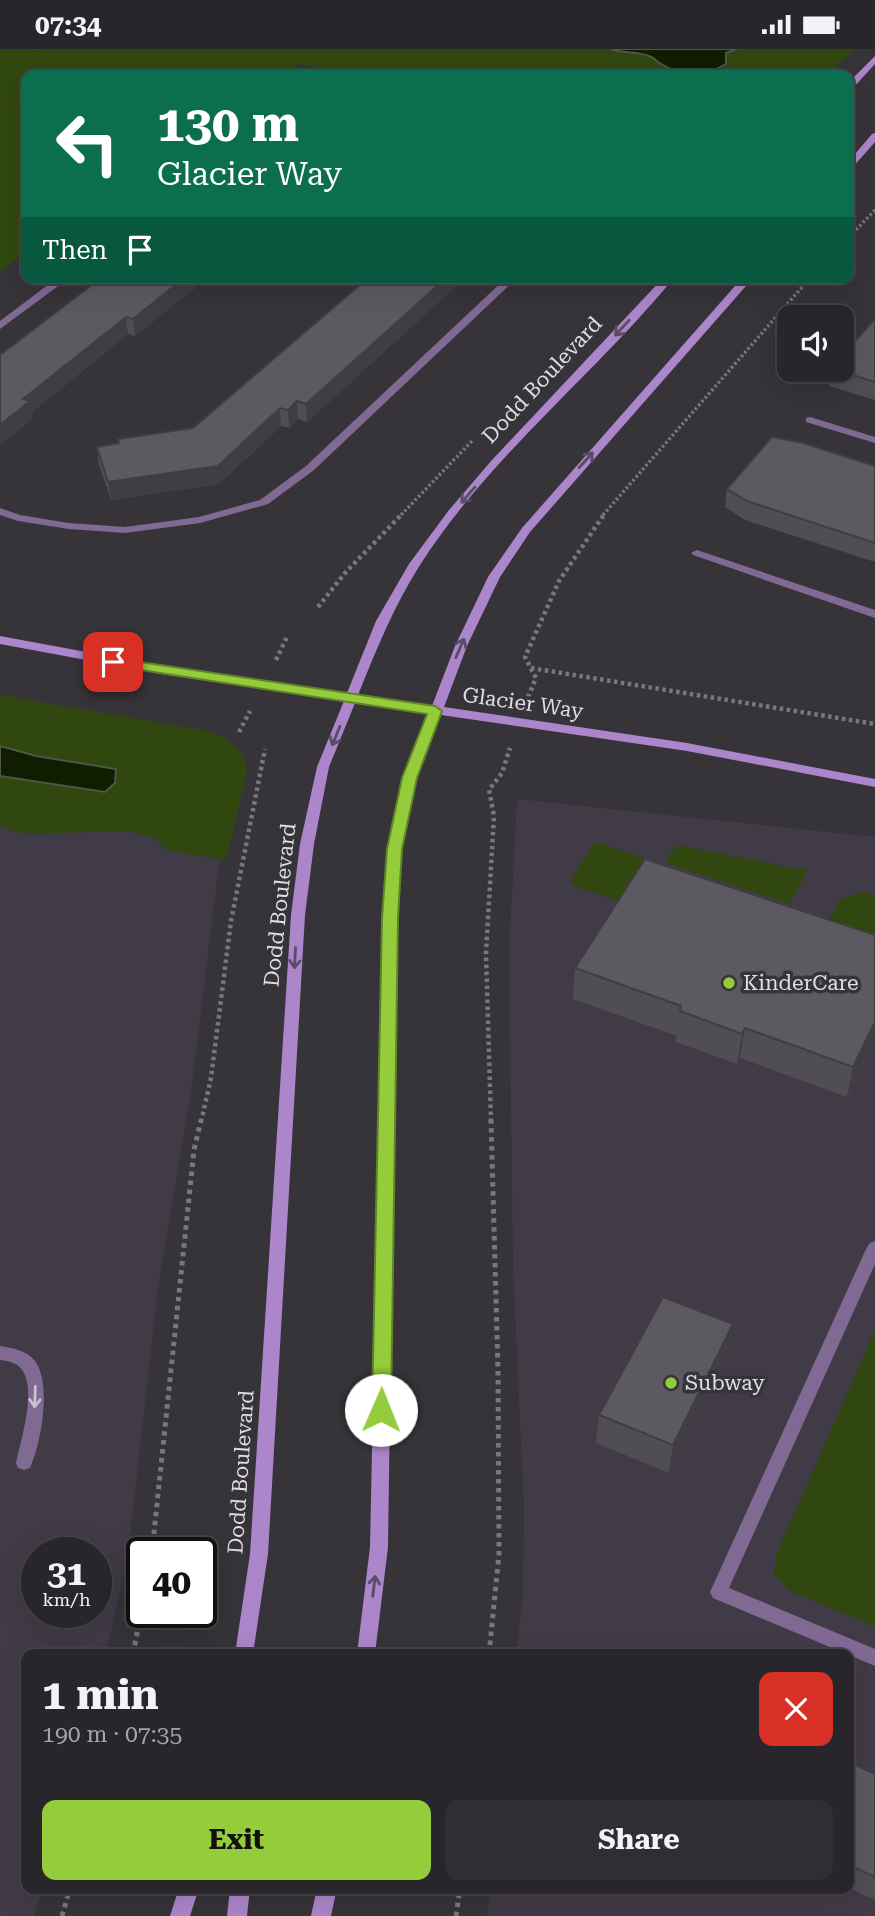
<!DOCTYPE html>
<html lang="en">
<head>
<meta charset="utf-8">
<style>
	:root { --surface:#28262b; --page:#302e33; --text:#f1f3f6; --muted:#a5a5a9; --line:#444347; --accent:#94cc3c }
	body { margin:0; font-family:"Roboto Serif",serif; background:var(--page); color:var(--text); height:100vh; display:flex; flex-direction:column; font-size:26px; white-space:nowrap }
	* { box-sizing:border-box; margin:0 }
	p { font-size:23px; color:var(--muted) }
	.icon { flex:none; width:38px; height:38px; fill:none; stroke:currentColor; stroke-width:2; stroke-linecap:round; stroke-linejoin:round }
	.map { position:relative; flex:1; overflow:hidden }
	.details { position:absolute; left:21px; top:1600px; width:833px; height:245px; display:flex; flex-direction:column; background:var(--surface); border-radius:14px; box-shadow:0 7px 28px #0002,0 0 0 2px var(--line) }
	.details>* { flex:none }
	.guide { position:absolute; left:21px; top:21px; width:833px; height:214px; border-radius:14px; box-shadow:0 7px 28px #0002,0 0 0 2px var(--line); background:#0b6e4f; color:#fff; overflow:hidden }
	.controls { position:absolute; left:777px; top:256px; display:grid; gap:14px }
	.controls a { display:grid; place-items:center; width:77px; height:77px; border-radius:14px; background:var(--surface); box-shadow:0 7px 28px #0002,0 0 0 2px var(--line); font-size:35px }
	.speed { position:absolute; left:21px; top:1488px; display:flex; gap:14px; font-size:35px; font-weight:700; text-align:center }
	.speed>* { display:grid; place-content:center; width:91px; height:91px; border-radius:50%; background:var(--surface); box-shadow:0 7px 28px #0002,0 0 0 2px var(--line); line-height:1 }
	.speed small { font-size:18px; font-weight:400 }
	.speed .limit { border:4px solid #111; border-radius:10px; background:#fff; color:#111 }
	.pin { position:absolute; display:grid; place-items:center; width:60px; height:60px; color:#fff; margin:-30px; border-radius:14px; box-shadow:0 4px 10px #0006 }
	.me { position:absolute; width:77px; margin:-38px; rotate:1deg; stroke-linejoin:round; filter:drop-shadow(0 0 5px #0008) }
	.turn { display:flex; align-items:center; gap:24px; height:147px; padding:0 21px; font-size:32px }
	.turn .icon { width:91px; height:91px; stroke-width:2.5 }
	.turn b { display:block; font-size:49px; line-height:60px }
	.then { display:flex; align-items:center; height:66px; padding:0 21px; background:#0003; gap:14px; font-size:26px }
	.round { display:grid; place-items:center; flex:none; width:74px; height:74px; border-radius:14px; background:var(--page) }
	.overview { display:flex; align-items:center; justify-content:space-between; height:119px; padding:0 21px }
	h1 { font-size:42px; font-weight:700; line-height:52px }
	.button { display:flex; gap:14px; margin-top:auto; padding:14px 21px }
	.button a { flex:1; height:80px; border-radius:14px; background:var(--accent); color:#111; font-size:28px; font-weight:700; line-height:80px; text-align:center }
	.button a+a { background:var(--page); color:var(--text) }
	.status { display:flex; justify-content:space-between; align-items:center; height:49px; padding:0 35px; background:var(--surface); direction:ltr }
	.status svg { height:19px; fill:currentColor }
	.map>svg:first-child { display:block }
	.built { fill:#413b47; fill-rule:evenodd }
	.green { fill:#314710 }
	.water { fill:#101d00; stroke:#4e5744; stroke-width:2 }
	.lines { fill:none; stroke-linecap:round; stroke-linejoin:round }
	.path-far2 { stroke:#79777c; stroke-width:3.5; stroke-dasharray:2.5 2.5; stroke-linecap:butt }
	.path-far1 { stroke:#79777c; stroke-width:4.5; stroke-dasharray:3.5 3.5; stroke-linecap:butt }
	.path { stroke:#79777c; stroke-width:5; stroke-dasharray:4.5 4.5; stroke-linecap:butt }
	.lane { fill:#806a94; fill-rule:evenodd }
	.secondary { fill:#ab86ca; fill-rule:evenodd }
	.wall { fill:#504d53 }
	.shaded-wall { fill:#413e43 }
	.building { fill:#5d5960; stroke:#413e43; stroke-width:2 }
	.oneway { stroke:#594c64 }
	.oneway2 { stroke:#c8c1ce }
	.route { fill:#94cc3c; stroke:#608527; stroke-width:2 }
	.poi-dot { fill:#94cc3c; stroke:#363339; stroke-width:2.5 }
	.labels { text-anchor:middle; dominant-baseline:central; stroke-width:7; stroke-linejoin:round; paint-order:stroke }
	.street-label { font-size:21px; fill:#e0dee2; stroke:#363339 }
	.poi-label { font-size:21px; fill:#e0dee2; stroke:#363339; text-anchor:start }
</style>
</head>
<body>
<div class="status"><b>07:34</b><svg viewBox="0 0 49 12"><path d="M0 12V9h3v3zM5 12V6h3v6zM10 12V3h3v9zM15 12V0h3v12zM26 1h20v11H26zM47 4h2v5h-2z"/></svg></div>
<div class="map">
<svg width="875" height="1867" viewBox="0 0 875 1867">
	<rect width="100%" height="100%" fill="#363339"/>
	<!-- built -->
	<g class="built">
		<path d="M 0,646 L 195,681 L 239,718 L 219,815 L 190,1050 L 158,1238 L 128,1506 L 106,1605 L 26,1605 L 26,1839 L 43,1839 L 34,1867 L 0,1867 ZM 37,1503 L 96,1503 L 96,1563 L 37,1563 Z"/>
		<polygon points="517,750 875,788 875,1867 487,1867 490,1839 849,1839 849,1605 516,1605 523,1546 524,1458 513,1216 509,903"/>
	</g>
	<!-- green -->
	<g class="green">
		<polygon points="0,0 854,0 828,26 342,26 300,15 284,26 26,26 26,204 0,222"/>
		<path d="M 0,646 L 208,682 C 229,691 246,700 247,723 L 226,811 L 167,801 L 155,789 L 128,782 L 22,785 L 0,777 L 0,727 L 34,732 L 116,720 L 36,707 L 0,697 Z"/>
		<polygon points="597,793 648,810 649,813 623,854 569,835 594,794"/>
		<polygon points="677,796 808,822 789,855 665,814"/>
		<polygon points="863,843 875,847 875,909 823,880 840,850"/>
		<polygon points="875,1281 875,1578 788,1541 774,1525 776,1506"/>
	</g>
	<!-- water -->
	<g class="water">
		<path d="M 611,0 L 736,0 L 726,4 L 726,15 C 704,28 685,29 663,16 C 658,14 654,8 649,7 C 636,2 624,5 611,0 Z"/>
		<polygon points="0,697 36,707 116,720 115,734 105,743 0,727"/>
	</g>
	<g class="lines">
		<!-- path-far2 -->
		<g class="path-far2">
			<polyline points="849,188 875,161"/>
			<polyline points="401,466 472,392"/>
			<polyline points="603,466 810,229"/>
		</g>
		<!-- path-far1 -->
		<g class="path-far1">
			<polyline points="318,558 345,524 403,464"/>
			<polyline points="276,611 287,588"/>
			<polyline points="531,619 875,675"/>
			<polyline points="528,648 536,629 525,608 559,532 605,464"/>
			<polyline points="239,683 250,662"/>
			<polyline points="201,1073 211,1029 231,872 265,700"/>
			<polyline points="491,1073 486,904 494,767 489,741 502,724 510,699"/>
		</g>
		<!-- path -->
		<g class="path">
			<polyline points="152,1503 194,1101 201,1071"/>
			<polyline points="133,1605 142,1558"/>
			<polyline points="489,1605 499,1505 498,1322 491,1071"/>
			<polyline points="62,1867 70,1839"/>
			<polyline points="456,1867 460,1839"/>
		</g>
		<!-- lane -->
		<g class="lane">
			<polygon points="57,229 69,229 0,280 0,272"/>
			<polygon points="506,229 517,229 314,421 268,455 200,474 125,484 69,480 18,472 0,466 0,459 20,466 69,474 125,478 199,468 260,451 306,417"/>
			<polygon points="810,368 875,388 875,394 806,373 806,369"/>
			<polygon points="697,501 875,561 875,569 693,506 691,504"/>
			<polygon points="875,1192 875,1215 729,1539 875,1600 875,1617 713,1549 710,1543 867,1198 870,1194"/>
			<path d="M 0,1297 C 13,1299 26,1301 35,1312 C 52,1335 41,1395 30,1419 L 24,1421 L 18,1419 L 16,1414 C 21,1391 36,1344 23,1322 C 18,1314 9,1312 0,1311 Z"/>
		</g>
		<!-- secondary -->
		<g class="secondary">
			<polygon points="875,7 875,15 852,40 849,41 849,33"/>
			<polygon points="875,84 875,93 852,119 849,120 849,112 872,85"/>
			<path d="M 663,229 L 674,229 C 593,327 489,408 420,516 C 394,557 376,601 358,646 L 432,657 L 455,597 L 488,528 L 522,479 L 742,229 L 753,229 L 530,483 L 500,528 L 467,597 L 444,658 L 687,694 L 875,730 L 875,738 L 687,702 L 441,666 L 416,729 L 402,800 L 397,868 L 388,1498 L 375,1605 L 357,1605 L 370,1498 L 383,868 L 388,800 L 404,729 L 429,664 L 355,654 L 329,718 L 314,795 L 305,866 L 268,1505 L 253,1605 L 235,1605 L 250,1505 L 291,866 L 300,795 L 317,718 L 344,652 L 167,626 L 0,595 L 0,587 L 167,618 L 347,644 L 376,572 L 409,515 L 449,461 L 492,411 Z"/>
			<polygon points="179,1839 199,1839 190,1867 170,1867"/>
			<polygon points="230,1839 250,1839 247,1867 227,1867"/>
			<polygon points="317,1839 337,1839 331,1867 311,1867"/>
		</g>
	</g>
	<!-- wall -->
	<g class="wall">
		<polygon points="207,229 135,287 128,285 32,363 33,370 0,306"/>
		<polygon points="368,229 465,229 307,373 298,370 289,379 281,377 219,435 111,451 99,416 97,398 193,379"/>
		<polygon points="875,271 875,351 829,337 831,320 842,320"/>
		<polygon points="875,417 875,513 745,471 725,458 727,440"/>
		<polygon points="575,919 875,990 847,1048 740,1009 737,1015 676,993 677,987 573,950"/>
		<polygon points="733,1275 728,1304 669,1424 596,1394 599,1366"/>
		<polygon points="849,1713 875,1725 875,1851 849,1839"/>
	</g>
	<!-- shaded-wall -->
	<g class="shaded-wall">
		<polygon points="184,229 207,229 135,287 133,270"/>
		<polygon points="446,229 465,229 307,373 306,355"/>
		<polygon points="126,268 128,285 32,363 33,370 0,396 0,376 23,350"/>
		<polygon points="297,352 298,370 289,379 288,361"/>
		<polygon points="280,359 281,377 219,435 111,451 108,433"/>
		<polygon points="875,973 875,990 847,1048 853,1018"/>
		<polygon points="745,979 740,1009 737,1015 742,985"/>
		<polygon points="733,1275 728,1304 669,1424 673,1396"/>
	</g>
	<!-- building -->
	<g class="building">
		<polygon points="101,229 184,229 133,270 126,268 23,350 30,352 0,376 0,306"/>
		<polygon points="368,229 446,229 306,355 297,352 288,361 280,359 218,417 108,433 97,398 119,394 118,390 193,379"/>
		<polygon points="874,271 875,271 875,333 834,320 842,320 842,307"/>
		<polygon points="772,388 803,394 875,417 875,494 747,452 727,440"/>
		<polygon points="645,810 875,886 875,973 853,1018 745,979 742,985 680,962 681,957 575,919"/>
		<polygon points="663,1248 733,1275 673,1396 599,1366"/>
		<polygon points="849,1713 875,1725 875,1828 849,1816"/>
	</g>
	<!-- one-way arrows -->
	<defs><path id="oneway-shaft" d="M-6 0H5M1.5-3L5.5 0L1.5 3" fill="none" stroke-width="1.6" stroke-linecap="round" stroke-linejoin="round" transform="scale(1.75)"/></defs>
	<g class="oneway">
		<use href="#oneway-shaft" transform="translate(622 279) rotate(133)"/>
		<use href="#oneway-shaft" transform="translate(586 411) rotate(-48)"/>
		<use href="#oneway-shaft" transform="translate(468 446) rotate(131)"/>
		<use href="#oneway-shaft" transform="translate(460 599) rotate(-67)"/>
		<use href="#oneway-shaft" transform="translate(336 687) rotate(112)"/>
		<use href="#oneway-shaft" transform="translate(295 909) rotate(93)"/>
		<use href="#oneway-shaft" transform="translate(374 1537) rotate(-83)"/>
	</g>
	<use class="oneway2" href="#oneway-shaft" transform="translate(35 1348) rotate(92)"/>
	<!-- route -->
	<polygon class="route" points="113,609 435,657 442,662 417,729 402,800 398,869 391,1361 388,1366 381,1369 375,1366 372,1361 382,869 387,800 402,729 427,665 108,616 108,610"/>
	<!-- markers -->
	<g class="poi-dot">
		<circle cx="729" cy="934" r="7"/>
		<circle cx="671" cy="1334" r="7"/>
	</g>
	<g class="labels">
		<!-- street labels -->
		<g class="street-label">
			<text transform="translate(542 331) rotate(-47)">Dodd Boulevard</text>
			<text transform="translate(523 654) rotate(8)">Glacier Way</text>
			<text transform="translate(280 856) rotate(-84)">Dodd Boulevard</text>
			<text transform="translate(241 1423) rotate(-86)">Dodd Boulevard</text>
		</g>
		<!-- poi labels -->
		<g class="poi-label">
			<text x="743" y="934">KinderCare</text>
			<text x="685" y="1334">Subway</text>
		</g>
	</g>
</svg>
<div class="controls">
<a><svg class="icon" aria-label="sound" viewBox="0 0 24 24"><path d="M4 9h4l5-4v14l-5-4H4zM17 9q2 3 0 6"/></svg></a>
</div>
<div class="speed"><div>31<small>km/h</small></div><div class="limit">40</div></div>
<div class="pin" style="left:113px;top:613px;background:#d93025"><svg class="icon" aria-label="arrive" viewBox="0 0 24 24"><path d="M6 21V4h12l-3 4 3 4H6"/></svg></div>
<svg class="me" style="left:381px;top:1361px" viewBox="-20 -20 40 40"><circle r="19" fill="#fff"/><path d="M0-13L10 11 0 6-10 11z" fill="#94cc3c"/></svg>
<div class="guide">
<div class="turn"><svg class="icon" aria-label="left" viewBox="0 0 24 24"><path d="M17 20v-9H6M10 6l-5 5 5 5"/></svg><div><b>130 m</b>Glacier Way</div></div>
<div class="then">Then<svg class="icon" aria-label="arrive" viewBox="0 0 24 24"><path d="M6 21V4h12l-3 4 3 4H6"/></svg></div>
</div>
<section class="details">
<div class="overview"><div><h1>1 min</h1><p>190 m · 07:35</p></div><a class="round" style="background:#d93025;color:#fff"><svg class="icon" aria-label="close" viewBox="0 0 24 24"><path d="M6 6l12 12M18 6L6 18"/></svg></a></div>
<div class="button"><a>Exit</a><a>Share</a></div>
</section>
</div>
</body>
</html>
